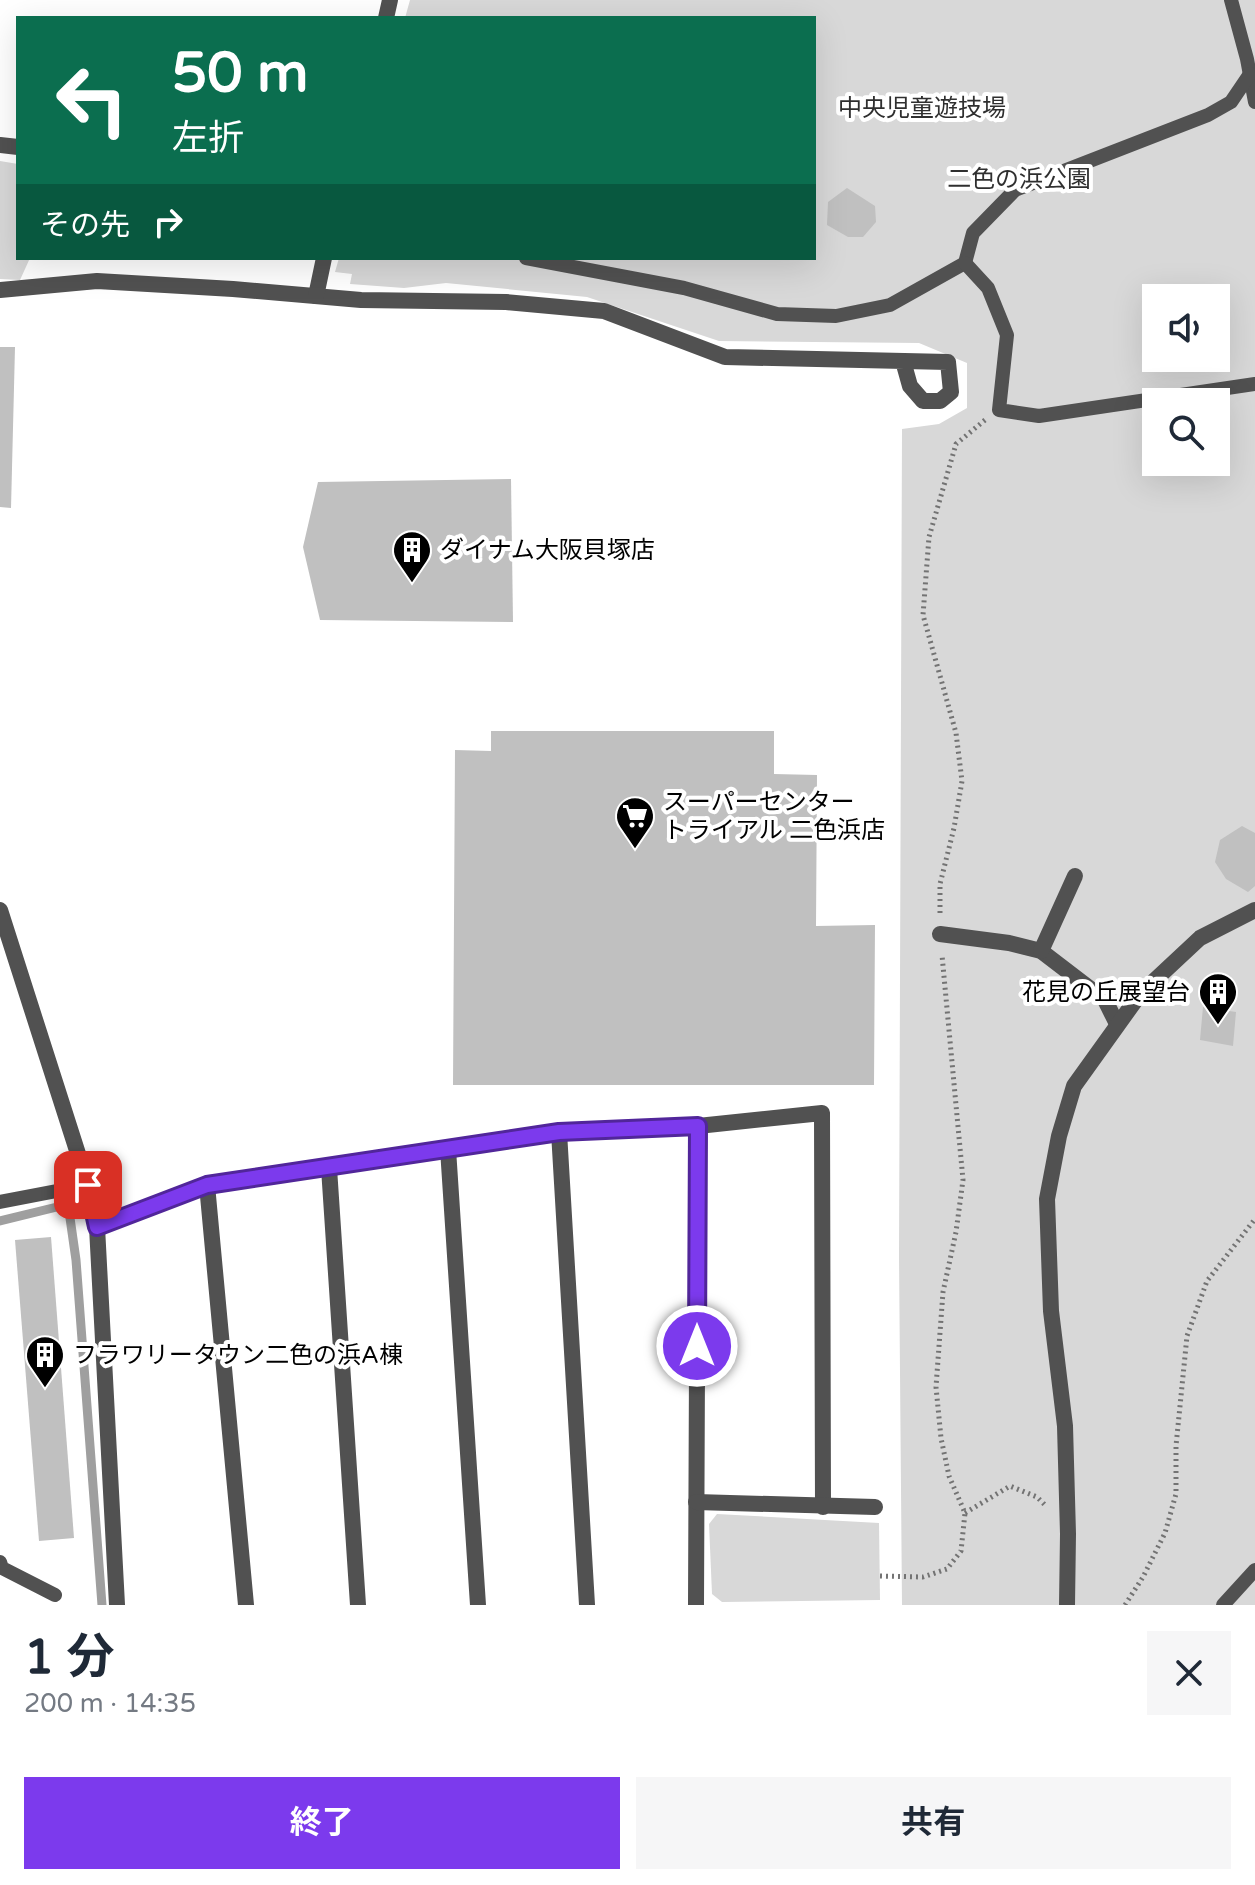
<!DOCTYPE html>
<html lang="ja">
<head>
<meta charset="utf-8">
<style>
	:root { --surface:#fff; --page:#f6f6f7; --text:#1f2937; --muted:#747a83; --accent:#7c3aed }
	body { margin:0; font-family:"Varela Round","Noto Sans JP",sans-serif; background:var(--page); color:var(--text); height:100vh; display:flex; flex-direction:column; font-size:30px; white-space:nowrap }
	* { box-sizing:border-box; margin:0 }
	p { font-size:26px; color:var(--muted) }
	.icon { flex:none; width:44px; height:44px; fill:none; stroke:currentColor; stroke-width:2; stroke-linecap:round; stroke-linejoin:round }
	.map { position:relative; height:1605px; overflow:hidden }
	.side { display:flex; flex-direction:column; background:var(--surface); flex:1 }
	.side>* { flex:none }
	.banner { position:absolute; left:16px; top:16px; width:800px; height:244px; border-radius:0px; box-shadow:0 8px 32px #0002; background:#0b6e4f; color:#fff; overflow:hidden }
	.fabs { position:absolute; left:1142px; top:284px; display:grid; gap:16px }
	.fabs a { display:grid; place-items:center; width:88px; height:88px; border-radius:0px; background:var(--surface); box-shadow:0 8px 32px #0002; font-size:40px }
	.pin { position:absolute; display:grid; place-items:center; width:68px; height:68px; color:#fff; margin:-34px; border-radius:16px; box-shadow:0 4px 12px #0006 }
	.me { position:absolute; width:88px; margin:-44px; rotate:0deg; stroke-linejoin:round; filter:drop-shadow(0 0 6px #0008) }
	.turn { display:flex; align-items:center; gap:28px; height:168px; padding:0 24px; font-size:36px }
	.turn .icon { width:104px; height:104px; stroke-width:2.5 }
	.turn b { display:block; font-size:56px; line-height:68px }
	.then { display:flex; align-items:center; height:76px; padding:0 24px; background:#0003; gap:16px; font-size:30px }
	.round { display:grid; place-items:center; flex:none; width:84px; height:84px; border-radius:0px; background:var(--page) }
	.summary { display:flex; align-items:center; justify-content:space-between; height:136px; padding:0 24px }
	h1 { font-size:48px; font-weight:700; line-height:60px }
	.primary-button { display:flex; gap:16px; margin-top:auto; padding:16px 24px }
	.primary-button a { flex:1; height:92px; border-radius:0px; background:var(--accent); color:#fff; font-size:32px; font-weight:700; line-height:92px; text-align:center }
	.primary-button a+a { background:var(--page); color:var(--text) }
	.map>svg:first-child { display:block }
	.green { fill:#d8d8d8; fill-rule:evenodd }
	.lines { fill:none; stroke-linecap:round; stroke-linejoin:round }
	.stream { stroke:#9f9f9f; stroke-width:9 }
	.building { fill:#c0c0c0 }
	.path { stroke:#737373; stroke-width:5; stroke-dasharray:2 4; stroke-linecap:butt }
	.lane { stroke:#515151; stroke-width:14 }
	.street { stroke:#515151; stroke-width:16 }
	.route-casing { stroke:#51269a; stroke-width:20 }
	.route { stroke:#7c3aed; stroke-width:14 }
	.labels { text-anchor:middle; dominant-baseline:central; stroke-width:8; stroke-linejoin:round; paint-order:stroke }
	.park-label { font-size:24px; fill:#2f2f2f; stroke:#fff }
	.poi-label { font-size:24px; fill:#000; stroke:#fff; text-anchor:start }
</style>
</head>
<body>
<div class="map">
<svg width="1255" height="1605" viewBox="0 0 1255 1605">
	<rect width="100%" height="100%" fill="#fff"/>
	<!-- green -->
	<g class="green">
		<path d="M 410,0 L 1255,0 L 1255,1605 L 902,1605 L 899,1256 L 902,429 L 939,424 L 967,408 L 967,363 L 919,343 L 719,341 L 587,297 L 446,283 L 404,288 L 350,284 L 352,274 L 335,272 L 339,258 L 814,258 L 814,18 L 405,18 ZM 1156,298 L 1216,298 L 1216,358 L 1156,358 ZM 1156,402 L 1216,402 L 1216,462 L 1156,462 Z"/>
		<polygon points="0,161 18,164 18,258 30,258 20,280 0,279"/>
		<polygon points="717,1514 879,1523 880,1600 722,1602 712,1594 709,1524"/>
	</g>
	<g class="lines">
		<!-- stream -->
		<polyline class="stream" points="0,1221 61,1206 69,1211 76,1260 102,1605"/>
	</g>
	<!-- building -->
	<g class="building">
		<polygon points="847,188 875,206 876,222 863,237 848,237 827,225 828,202"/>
		<polygon points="0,347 15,347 11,508 0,507"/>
		<polygon points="511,479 513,622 320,620 303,547 318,482"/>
		<polygon points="491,731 774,731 774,774 817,775 816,926 875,925 874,1085 453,1085 455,750 491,751"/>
		<polygon points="1242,826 1255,833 1255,886 1248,892 1226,879 1215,862 1220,840"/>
		<polygon points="1203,1007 1236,1012 1233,1046 1200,1040"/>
		<polygon points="51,1237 74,1538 39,1541 15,1240"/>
	</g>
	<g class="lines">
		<!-- path -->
		<g class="path">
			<polyline points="940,913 940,884 954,828 962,781 956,733 923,615 929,537 956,444 985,420"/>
			<polyline points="965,1513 1010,1486 1037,1497 1045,1505"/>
			<polyline points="880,1576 923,1577 947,1569 961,1551 965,1513 949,1476 941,1438 936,1387 943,1292 956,1232 963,1180 942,955"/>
			<polyline points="1125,1605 1143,1577 1165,1533 1176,1494 1176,1446 1187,1336 1207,1281 1255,1219"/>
		</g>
		<!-- lane -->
		<g class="lane">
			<polyline points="1231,0 1247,59 1255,102"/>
			<polyline points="526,258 684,288 777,314 836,316 890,305 965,263 973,233 1015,190 1208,115 1231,102 1250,74"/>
			<polyline points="965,263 988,288 1007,335 999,410 1039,416 1255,384"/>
			<polyline points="0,1202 88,1185"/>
			<polyline points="0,1562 2,1568 55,1595"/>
			<polyline points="1223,1605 1255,1570"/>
		</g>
		<!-- street -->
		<g class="street">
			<polyline points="386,18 390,0"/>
			<polyline points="0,145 18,147"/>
			<polyline points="0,290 97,281 233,289 361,300 506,302 604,311 725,357 948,362 951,392 940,401 923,401 910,386 903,361"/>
			<polyline points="316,296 324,258"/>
			<polyline points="0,910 88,1185 97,1227 117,1605"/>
			<polyline points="940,934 1009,943 1041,951 1105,1000 1117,1024"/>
			<polyline points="1041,951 1075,876"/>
			<polyline points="698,1126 822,1113 823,1507"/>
			<polyline points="559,1132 587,1605"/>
			<polyline points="448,1149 478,1605"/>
			<polyline points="329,1168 358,1605"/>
			<polyline points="207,1185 246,1605"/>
			<polyline points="97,1227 207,1185 559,1132 698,1126 696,1605"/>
			<polyline points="696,1502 875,1507"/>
			<polyline points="1067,1605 1068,1534 1065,1426 1051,1311 1047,1199 1059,1136 1074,1086 1140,994 1200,938 1255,910"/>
		</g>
	</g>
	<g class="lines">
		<defs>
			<polyline id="route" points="88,1185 97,1227 207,1185 559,1132 698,1126 697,1346"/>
		</defs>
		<!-- route casing -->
		<use href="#route" class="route-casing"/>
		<!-- route -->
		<use href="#route" class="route"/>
	</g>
	<!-- icons -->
	<defs>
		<symbol id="building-pin" viewBox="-11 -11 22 30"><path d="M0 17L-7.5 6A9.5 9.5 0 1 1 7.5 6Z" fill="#000" stroke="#fff"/><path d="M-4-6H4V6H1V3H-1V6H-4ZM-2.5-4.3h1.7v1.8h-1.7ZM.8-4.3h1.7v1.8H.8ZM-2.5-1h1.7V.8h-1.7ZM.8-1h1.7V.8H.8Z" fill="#fff"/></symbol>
		<symbol id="supermarket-pin" viewBox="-11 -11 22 30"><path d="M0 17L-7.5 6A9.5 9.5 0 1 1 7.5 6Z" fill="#000" stroke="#fff"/><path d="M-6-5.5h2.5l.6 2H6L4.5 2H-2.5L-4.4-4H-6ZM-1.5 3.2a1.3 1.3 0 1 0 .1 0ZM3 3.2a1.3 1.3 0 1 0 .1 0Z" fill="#fff"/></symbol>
	</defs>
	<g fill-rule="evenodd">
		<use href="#building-pin" x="390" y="528" width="44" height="60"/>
		<use href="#supermarket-pin" x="613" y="794" width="44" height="60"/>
		<use href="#building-pin" x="1196" y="970" width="44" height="60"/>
		<use href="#building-pin" x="23" y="1333" width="44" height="60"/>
	</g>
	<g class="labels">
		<!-- park labels -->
		<g class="park-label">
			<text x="922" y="108">中央児童遊技場</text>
			<text x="1019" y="179">二色の浜公園</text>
		</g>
		<!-- poi labels -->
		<g class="poi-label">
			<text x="440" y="550">ダイナム大阪貝塚店</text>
			<text x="663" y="802">スーパーセンター<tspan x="663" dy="28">トライアル 二色浜店</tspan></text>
			<text x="1190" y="992" text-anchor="end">花見の丘展望台</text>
			<text x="73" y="1355">フラワリータウン二色の浜A棟</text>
		</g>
	</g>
</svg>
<div class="fabs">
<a><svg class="icon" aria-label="sound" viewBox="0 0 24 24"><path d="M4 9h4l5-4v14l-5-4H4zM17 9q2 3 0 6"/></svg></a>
<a><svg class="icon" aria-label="search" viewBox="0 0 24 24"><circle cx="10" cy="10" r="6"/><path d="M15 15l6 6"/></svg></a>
</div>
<div class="pin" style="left:88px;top:1185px;background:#d93025"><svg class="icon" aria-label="arrive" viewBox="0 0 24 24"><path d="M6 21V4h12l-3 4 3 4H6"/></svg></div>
<svg class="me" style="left:697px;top:1346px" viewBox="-20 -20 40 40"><circle r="17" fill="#7c3aed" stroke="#fff" stroke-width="3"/><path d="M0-11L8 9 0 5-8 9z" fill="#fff"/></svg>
<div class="banner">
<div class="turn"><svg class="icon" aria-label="left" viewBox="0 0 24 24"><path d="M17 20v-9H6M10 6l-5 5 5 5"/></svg><div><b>50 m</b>左折</div></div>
<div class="then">その先<svg class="icon" aria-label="right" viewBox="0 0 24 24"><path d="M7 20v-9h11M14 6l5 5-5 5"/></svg></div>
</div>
</div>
<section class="side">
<div class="summary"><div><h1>1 分</h1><p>200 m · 14:35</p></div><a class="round"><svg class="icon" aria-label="close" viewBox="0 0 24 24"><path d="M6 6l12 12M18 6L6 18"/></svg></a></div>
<div class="primary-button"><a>終了</a><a>共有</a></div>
</section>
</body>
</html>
